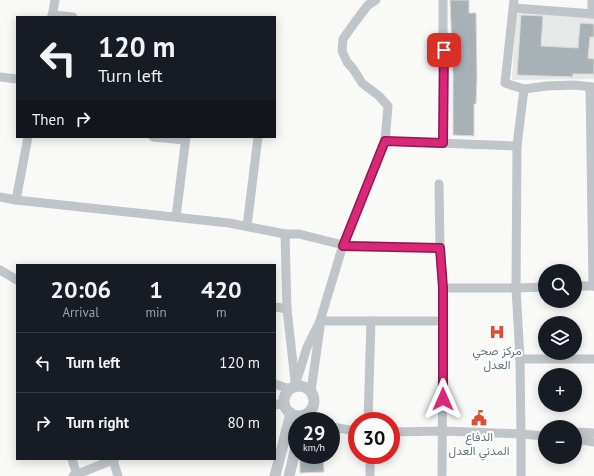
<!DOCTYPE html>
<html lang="en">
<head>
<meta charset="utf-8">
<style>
	:root { --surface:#171b24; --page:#20242c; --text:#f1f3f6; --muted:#9ea1a6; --line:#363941 }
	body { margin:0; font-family:"PT Sans",Vazirmatn,sans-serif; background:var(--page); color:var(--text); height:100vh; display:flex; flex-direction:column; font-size:15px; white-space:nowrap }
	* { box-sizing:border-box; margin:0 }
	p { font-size:13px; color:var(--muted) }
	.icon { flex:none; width:22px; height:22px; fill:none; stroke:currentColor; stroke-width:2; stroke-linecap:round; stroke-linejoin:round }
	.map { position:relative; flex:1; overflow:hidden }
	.sheet { position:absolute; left:16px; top:264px; width:260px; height:196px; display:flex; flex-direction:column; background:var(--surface); border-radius:0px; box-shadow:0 2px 10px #0003 }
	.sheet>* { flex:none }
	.guide { position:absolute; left:16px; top:16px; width:260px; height:122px; border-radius:0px; box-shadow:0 2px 10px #0003; background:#171b24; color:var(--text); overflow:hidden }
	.tools { position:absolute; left:538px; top:264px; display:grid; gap:8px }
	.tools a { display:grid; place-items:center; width:44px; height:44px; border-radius:50%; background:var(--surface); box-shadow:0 2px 10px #0003; font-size:20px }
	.speed { position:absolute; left:288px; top:412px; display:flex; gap:8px; font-size:20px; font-weight:700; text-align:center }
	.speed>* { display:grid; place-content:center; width:52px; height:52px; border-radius:50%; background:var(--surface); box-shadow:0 2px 10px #0003; line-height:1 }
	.speed small { font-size:10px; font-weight:400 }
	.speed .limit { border:6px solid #d22; background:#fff; color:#111 }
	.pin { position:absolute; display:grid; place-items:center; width:34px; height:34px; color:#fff; margin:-17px; border-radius:8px; box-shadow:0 2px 6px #0006 }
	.me { position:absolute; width:44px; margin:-22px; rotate:0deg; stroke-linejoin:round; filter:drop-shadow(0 0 3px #0008) }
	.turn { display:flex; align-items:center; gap:14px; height:84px; padding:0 16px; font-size:18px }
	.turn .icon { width:52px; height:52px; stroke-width:2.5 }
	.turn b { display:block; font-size:28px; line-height:34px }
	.then { display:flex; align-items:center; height:38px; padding:0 16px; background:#0003; gap:8px; font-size:15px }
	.eta { display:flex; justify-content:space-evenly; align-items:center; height:68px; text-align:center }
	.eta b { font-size:24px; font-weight:700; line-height:28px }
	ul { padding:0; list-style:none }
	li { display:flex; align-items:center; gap:12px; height:60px; padding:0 16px; border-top:1px solid var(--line) }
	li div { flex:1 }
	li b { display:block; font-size:15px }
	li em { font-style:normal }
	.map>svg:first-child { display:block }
	.built { fill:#e7e9e8 }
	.building { fill:#a7b1b6; stroke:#dbdbd9 }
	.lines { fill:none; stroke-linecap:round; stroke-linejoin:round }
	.minor { stroke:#c0c5c9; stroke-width:9 }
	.tertiary { stroke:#c0c5c9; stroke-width:11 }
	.route-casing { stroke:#8e194d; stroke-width:10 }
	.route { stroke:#db2777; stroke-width:7 }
	.labels { text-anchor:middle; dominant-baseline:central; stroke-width:4; stroke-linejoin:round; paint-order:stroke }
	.poi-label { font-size:12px; fill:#657781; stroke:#fff }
</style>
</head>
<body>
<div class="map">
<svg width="594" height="476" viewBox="0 0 594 476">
	<rect width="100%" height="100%" fill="#f9f9f7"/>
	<!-- built -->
	<polygon class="built" points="516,11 594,17 594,79 512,80"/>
	<!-- building -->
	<g class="building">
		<polygon points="450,0 469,0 469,13 476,13 477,75 476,104 474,104 474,136 453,135 453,74"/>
		<polygon points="521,15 543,16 541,46 578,48 580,23 594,24 594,37 590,37 588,58 594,59 594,74 573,74 573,77 517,75"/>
		<polygon points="301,455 323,455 324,472 300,473 300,461"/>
	</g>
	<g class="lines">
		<!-- minor -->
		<g class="minor">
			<polyline points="514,0 505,83 524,89 547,86 573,85 594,87"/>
			<polyline points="592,0 592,14"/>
			<polyline points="514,8 594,14"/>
			<polyline points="52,15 73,17"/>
			<polyline points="52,17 55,0"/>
			<polyline points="0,77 17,79"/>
			<polyline points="590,87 593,286"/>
			<polyline points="153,137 185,140"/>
			<polyline points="385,141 517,146"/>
			<polyline points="443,143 443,0"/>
			<polyline points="439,184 440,248 443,288 443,321 442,476"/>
			<polyline points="0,197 16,200 229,223 285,234 299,234 343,245 440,248"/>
			<polyline points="16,200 28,137"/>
			<polyline points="176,217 186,137"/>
			<polyline points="247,226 258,137"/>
			<polyline points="285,234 287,309 295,381"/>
			<polyline points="0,270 17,280"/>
			<polyline points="575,286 594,286"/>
			<polyline points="443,288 516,288 545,287"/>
			<polyline points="275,307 287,309"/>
			<polyline points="320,321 443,321"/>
			<polyline points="520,359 594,359"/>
			<polyline points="275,384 290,389"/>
			<polyline points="295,386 307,347 320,321 343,245 385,141 388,106 379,96 362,83 354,70 347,62 342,51 343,39 355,22 368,5 376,0"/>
			<polyline points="311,391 320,327"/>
			<polyline points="275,405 284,403"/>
			<polyline points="305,415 315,421"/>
			<polyline points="368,421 371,321"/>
			<polyline points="331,427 357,431"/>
			<polyline points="391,432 443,431 521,434 545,436"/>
			<polyline points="575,432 594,433"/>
			<polyline points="575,439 594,442"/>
			<polyline points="72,459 77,475"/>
			<polyline points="113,460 118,476"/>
			<polyline points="73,476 115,459"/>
			<polyline points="370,476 370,455"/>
			<polyline points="521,476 521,434 520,359 516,288 517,146 524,89"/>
		</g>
		<!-- tertiary -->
		<g class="tertiary">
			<circle cx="299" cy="401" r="15"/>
			<polyline points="275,476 291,413"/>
			<polyline points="289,476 297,443"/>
		</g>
	</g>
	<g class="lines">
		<defs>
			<polyline id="route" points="443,399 443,288 440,248 343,246 385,141 443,143 444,50"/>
		</defs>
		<!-- route casing -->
		<use href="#route" class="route-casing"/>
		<!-- route -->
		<use href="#route" class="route"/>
	</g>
	<!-- icons -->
	<defs>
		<symbol id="hospital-bare" viewBox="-9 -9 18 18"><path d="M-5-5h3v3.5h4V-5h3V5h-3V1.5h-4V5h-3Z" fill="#e04e31" stroke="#fff" stroke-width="2.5" paint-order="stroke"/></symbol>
		<symbol id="civic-bare" viewBox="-9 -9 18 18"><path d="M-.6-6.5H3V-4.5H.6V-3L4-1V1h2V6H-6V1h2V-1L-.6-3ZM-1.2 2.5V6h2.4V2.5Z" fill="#e04e31" stroke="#fff" stroke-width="2.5" paint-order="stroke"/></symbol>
	</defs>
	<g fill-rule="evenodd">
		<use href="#hospital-bare" x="486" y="321" width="22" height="22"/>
		<use href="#civic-bare" x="468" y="407" width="22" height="22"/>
	</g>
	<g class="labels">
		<!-- poi labels -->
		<g class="poi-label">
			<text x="497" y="350">مركز صحي<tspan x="497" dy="14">العدل</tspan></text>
			<text x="479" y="436">الدفاع<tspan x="479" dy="14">المدني العدل</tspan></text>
		</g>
	</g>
</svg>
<div class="tools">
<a><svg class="icon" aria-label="search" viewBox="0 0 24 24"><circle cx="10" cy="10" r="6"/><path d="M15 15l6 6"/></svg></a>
<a><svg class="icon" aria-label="layers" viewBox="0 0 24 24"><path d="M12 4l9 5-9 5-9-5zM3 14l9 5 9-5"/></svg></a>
<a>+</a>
<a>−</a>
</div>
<div class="speed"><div>29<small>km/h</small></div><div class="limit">30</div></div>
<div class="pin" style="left:444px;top:50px;background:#d93025"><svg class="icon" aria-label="arrive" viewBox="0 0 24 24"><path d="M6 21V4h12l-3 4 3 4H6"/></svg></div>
<svg class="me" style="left:443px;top:399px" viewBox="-20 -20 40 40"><path d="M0-17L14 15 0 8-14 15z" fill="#db2777" stroke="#fff" stroke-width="4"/></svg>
<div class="guide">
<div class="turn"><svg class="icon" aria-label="left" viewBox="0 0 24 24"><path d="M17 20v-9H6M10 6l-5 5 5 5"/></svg><div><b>120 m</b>Turn left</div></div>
<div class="then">Then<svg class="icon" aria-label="right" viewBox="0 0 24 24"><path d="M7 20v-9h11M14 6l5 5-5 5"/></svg></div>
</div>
<section class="sheet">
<div class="eta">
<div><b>20:06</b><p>Arrival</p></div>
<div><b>1</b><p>min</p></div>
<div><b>420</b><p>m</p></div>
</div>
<ul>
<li><svg class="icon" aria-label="left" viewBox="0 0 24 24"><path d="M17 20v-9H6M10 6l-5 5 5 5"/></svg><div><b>Turn left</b></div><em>120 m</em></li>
<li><svg class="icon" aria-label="right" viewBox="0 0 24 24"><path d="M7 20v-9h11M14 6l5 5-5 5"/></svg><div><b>Turn right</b></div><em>80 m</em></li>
</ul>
</section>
</div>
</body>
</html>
